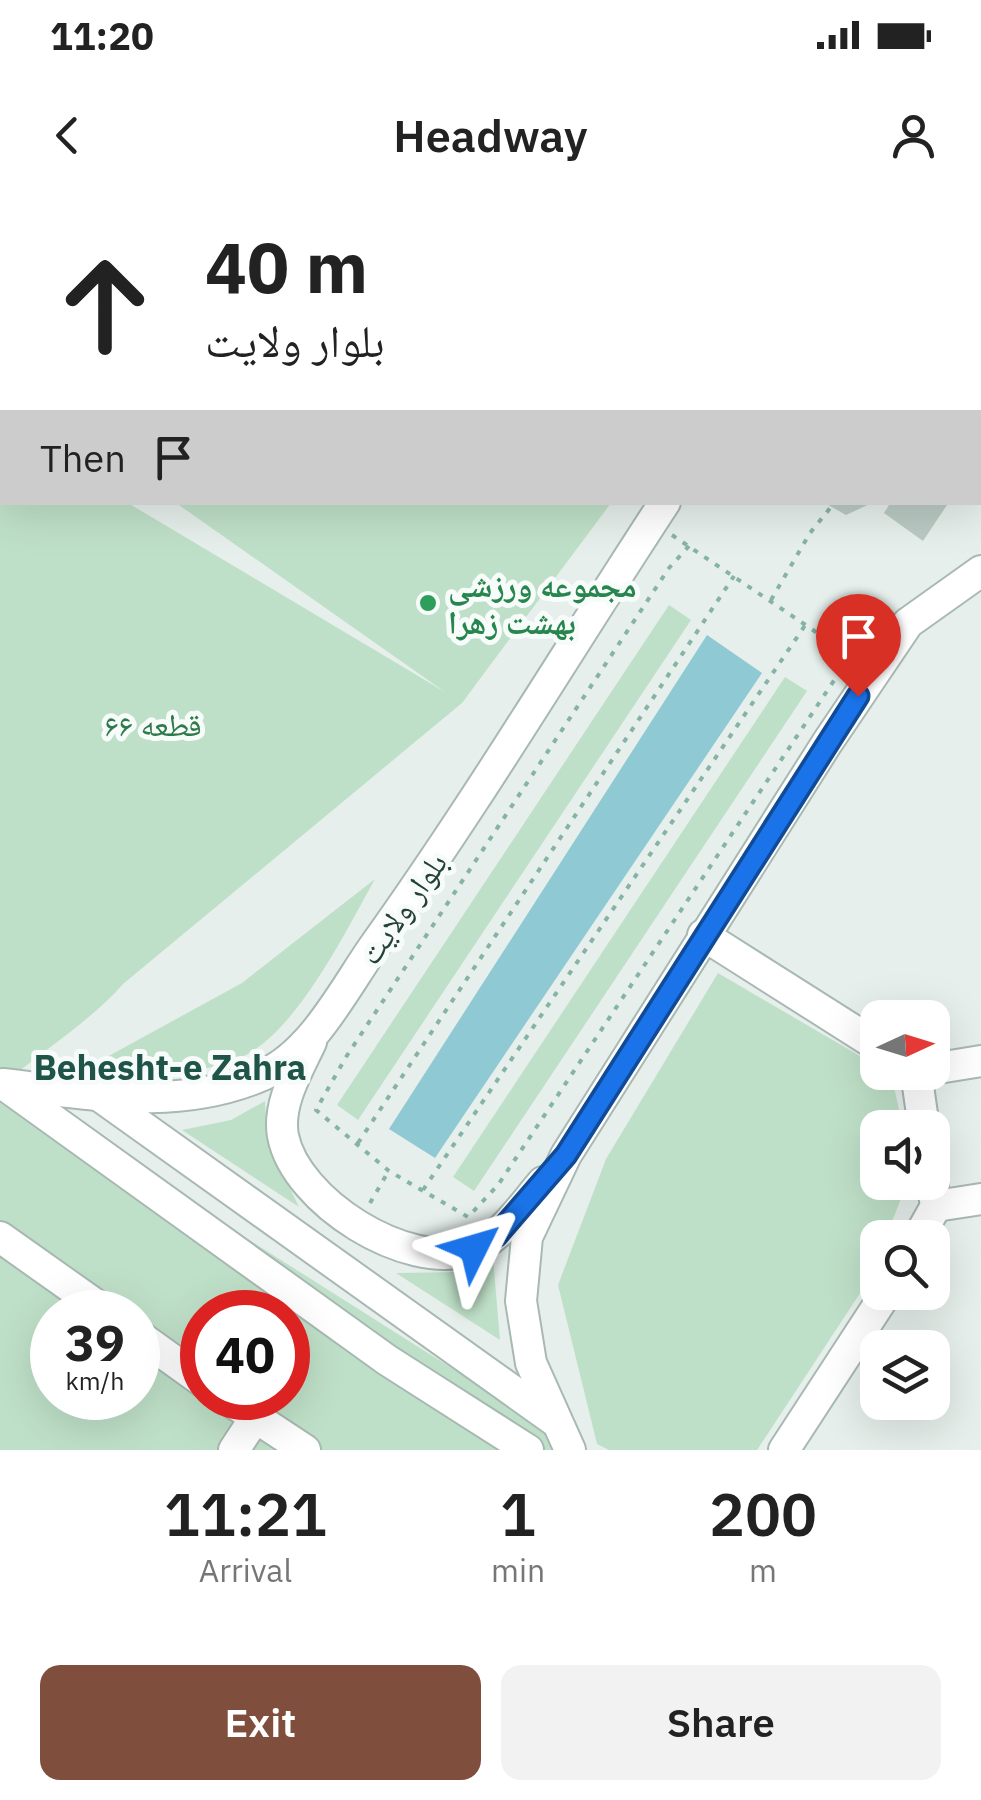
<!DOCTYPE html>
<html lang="en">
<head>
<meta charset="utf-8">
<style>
	:root { --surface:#fff; --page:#f2f2f2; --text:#222; --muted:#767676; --accent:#804e3d }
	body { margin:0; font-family:"IBM Plex Sans","Noto Naskh Arabic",sans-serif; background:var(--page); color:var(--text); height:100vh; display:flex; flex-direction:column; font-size:38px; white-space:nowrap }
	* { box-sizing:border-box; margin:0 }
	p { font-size:32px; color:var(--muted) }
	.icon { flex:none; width:55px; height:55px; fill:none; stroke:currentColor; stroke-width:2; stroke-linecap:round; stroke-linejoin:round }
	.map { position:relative; height:1250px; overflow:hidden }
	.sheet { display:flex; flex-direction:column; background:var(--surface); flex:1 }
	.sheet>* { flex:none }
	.hud { position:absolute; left:0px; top:0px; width:982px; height:305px; box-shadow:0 10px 40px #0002; background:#fff; color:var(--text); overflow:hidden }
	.needle { width:65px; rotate:86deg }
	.fabs { position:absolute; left:860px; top:800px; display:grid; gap:20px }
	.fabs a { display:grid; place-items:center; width:90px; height:90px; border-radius:20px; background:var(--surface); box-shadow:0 10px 40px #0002; font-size:50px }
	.speed { position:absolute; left:30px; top:1090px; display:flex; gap:20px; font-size:50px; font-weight:700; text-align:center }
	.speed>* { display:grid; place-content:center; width:130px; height:130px; border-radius:50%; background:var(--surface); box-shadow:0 10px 40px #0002; line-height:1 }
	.speed small { font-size:25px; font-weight:400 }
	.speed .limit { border:15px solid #d22; background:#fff; color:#111 }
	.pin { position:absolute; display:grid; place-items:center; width:85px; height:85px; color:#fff; margin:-102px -42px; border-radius:50% 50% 50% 0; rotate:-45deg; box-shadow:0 0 10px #0007 }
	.pin .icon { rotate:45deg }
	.me { position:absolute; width:110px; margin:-55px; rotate:50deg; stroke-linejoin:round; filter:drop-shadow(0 0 8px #0008) }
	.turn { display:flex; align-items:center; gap:35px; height:210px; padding:0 40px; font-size:45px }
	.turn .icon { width:130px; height:130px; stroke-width:2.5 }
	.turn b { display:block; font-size:70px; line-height:85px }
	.then { display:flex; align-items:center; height:95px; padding:0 40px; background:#0003; gap:20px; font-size:38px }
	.eta { display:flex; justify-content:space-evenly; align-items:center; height:170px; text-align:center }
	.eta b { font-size:60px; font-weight:600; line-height:70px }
	.button { display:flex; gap:20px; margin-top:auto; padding:20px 40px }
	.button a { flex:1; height:115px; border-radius:20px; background:var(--accent); color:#fff; font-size:40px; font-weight:600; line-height:115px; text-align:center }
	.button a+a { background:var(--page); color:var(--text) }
	.status { display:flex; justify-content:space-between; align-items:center; height:70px; padding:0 50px; background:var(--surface); direction:ltr }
	.status svg { height:28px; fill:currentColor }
	header { display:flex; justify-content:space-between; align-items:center; height:130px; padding:0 40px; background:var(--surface); font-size:45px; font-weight:600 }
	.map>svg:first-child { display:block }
	.green { fill:#bfe0c8; fill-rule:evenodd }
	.water { fill:#8ec9d4 }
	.building { fill:#bbcac4 }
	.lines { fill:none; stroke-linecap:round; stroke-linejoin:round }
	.minor-casing { stroke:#a8b8b2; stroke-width:34 }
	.path { stroke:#86b3a5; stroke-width:4; stroke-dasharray:5 8; stroke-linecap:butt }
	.minor { stroke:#fff; stroke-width:30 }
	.route-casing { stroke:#114b97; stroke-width:25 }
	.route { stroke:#1a73e8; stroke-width:18 }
	.leisure-dot { fill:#2e9e5b; stroke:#f7fbf9; stroke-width:4 }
	.labels { text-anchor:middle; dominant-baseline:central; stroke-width:10; stroke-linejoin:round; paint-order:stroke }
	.leisure-label { font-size:32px; font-weight:bold; fill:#27864d; stroke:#f7fbf9; text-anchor:start }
	.park-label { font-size:32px; fill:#2d7a4b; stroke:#f7fbf9 }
	.street-label { font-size:32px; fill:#24423a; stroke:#f7fbf9 }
	.neighbourhood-label { font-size:35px; font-weight:bold; fill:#1f5548; stroke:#f7fbf9 }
</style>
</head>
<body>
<div class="status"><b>11:20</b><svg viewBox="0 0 49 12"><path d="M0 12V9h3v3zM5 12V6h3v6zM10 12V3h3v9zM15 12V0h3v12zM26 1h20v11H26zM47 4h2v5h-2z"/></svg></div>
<header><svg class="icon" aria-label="back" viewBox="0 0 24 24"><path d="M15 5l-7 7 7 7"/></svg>Headway<svg class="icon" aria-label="person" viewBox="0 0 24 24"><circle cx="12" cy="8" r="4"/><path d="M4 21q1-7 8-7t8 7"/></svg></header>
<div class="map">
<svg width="981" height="1250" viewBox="0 0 981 1250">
	<rect width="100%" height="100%" fill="#e6efeb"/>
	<!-- green -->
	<g class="green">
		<path d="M 0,226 L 2,302 L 128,303 L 445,492 L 176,303 L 611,303 L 462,503 L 123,784 C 94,818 39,854 3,884 L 581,1250 L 0,1250 ZM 52,1112 L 138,1112 L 138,1198 L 52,1198 ZM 202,1112 L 288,1112 L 288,1198 L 202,1198 Z"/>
		<polygon points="669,405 691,420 358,920 337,905"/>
		<polygon points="785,477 807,491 474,991 453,977"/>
		<path d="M 375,679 C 346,731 298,829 244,856 C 199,879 133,872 85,869 L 242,783 Z"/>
		<polygon points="718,773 877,866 878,872 891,874 903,927 878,928 878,982 907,983 886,1037 878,1038 872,1075 757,1250 609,1250 597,1244 558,1085 606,959"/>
		<polygon points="265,901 267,941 299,1007 182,930 231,920"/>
		<polygon points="493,1058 500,1140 396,1073 460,1072"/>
	</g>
	<!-- water -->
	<polygon class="water" points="707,435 762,473 435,958 389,929"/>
	<!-- building -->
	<g class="building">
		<polygon points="823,302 874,302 846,315"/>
		<polygon points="891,302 949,302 923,341 884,313"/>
	</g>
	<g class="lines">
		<defs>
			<g id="minor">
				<polyline points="485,0 488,2"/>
				<polyline points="578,0 582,2"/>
				<polyline points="87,2 88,0"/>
				<polyline points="836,2 838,0"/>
				<polyline points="0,39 2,40"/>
				<polyline points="0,129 2,125"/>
				<polyline points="703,735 878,846"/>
				<path d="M 311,842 C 298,870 277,904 283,936 C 296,1002 407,1071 470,1050 C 501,1039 522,1006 543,982"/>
				<polyline points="932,869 981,861"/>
				<polyline points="916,872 924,928"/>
				<path d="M 3,884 C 92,894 177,912 263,875 C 313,853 344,789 375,745 C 478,601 568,450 665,302"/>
				<polyline points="6,886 387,1160 528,1250"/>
				<polyline points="101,897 555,1221"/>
				<polyline points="936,1006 981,999"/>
				<polyline points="0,1037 106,1112"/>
				<polyline points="918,1038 936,1006 932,982"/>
				<polyline points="138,1135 202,1181"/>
				<polyline points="226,1198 305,1250"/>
				<polyline points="234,1250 255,1218"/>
				<polyline points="570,1250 531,1163 521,1101 527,1037 566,955 827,543 908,423 981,371"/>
				<polyline points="784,1250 887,1092"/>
			</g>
		</defs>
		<!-- minor casing -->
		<use href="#minor" class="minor-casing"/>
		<!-- path -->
		<g class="path">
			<polyline points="918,2 919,0"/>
			<polyline points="978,2 980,0"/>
			<polyline points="980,34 981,35"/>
			<polyline points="980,77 981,75"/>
			<polyline points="672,335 850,455"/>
			<polyline points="689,346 669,368 346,857 316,910 389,971 468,1017 498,985 851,455"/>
			<polyline points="771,400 810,333 835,302"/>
			<polyline points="358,943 734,376"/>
			<polyline points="423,990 806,424"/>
			<polyline points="370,1003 388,972"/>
		</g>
		<!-- minor -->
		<use href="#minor" class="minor"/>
	</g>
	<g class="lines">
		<defs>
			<polyline id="route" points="474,1048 496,1036 566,955 858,496"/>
		</defs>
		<!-- route casing -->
		<use href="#route" class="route-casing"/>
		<!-- route -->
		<use href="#route" class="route"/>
	</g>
	<!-- markers -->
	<circle class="leisure-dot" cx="428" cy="403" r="10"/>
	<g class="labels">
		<!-- leisure labels -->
		<g class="leisure-label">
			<text x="448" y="385">مجموعه ورزشی<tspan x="448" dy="37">بهشت زهرا</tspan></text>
		</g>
		<!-- park labels -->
		<g class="park-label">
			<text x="153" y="524">قطعه ۶۶</text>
		</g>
		<!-- street labels -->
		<g class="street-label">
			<text transform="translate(402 708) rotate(-55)">بلوار ولایت</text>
		</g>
		<!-- neighbourhood labels -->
		<g class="neighbourhood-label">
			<text x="170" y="867">Behesht-e Zahra</text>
		</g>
	</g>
</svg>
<div class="fabs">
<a><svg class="needle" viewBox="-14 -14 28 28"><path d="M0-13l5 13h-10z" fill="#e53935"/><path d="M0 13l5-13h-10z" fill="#767676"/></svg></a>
<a><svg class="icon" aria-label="sound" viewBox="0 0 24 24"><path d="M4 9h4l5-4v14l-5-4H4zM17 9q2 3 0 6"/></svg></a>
<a><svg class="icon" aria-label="search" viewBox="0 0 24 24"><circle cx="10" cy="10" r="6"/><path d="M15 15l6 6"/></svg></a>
<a><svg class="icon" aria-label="layers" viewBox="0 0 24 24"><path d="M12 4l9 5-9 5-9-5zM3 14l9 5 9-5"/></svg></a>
</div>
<div class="speed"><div>39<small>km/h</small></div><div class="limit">40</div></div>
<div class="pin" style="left:858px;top:496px;background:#d93025"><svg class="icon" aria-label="arrive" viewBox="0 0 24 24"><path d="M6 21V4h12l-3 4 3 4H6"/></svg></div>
<svg class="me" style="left:474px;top:1048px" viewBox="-20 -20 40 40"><path d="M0-17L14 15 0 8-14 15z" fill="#1a73e8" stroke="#fff" stroke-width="4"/></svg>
<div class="hud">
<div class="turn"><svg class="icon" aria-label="ahead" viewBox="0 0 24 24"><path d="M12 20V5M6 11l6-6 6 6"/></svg><div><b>40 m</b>بلوار ولایت</div></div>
<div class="then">Then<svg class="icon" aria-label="arrive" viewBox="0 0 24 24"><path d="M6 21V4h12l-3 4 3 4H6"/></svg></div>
</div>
</div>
<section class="sheet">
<div class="eta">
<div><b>11:21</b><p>Arrival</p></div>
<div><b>1</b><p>min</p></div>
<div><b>200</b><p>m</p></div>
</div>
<div class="button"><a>Exit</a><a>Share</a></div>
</section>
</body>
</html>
